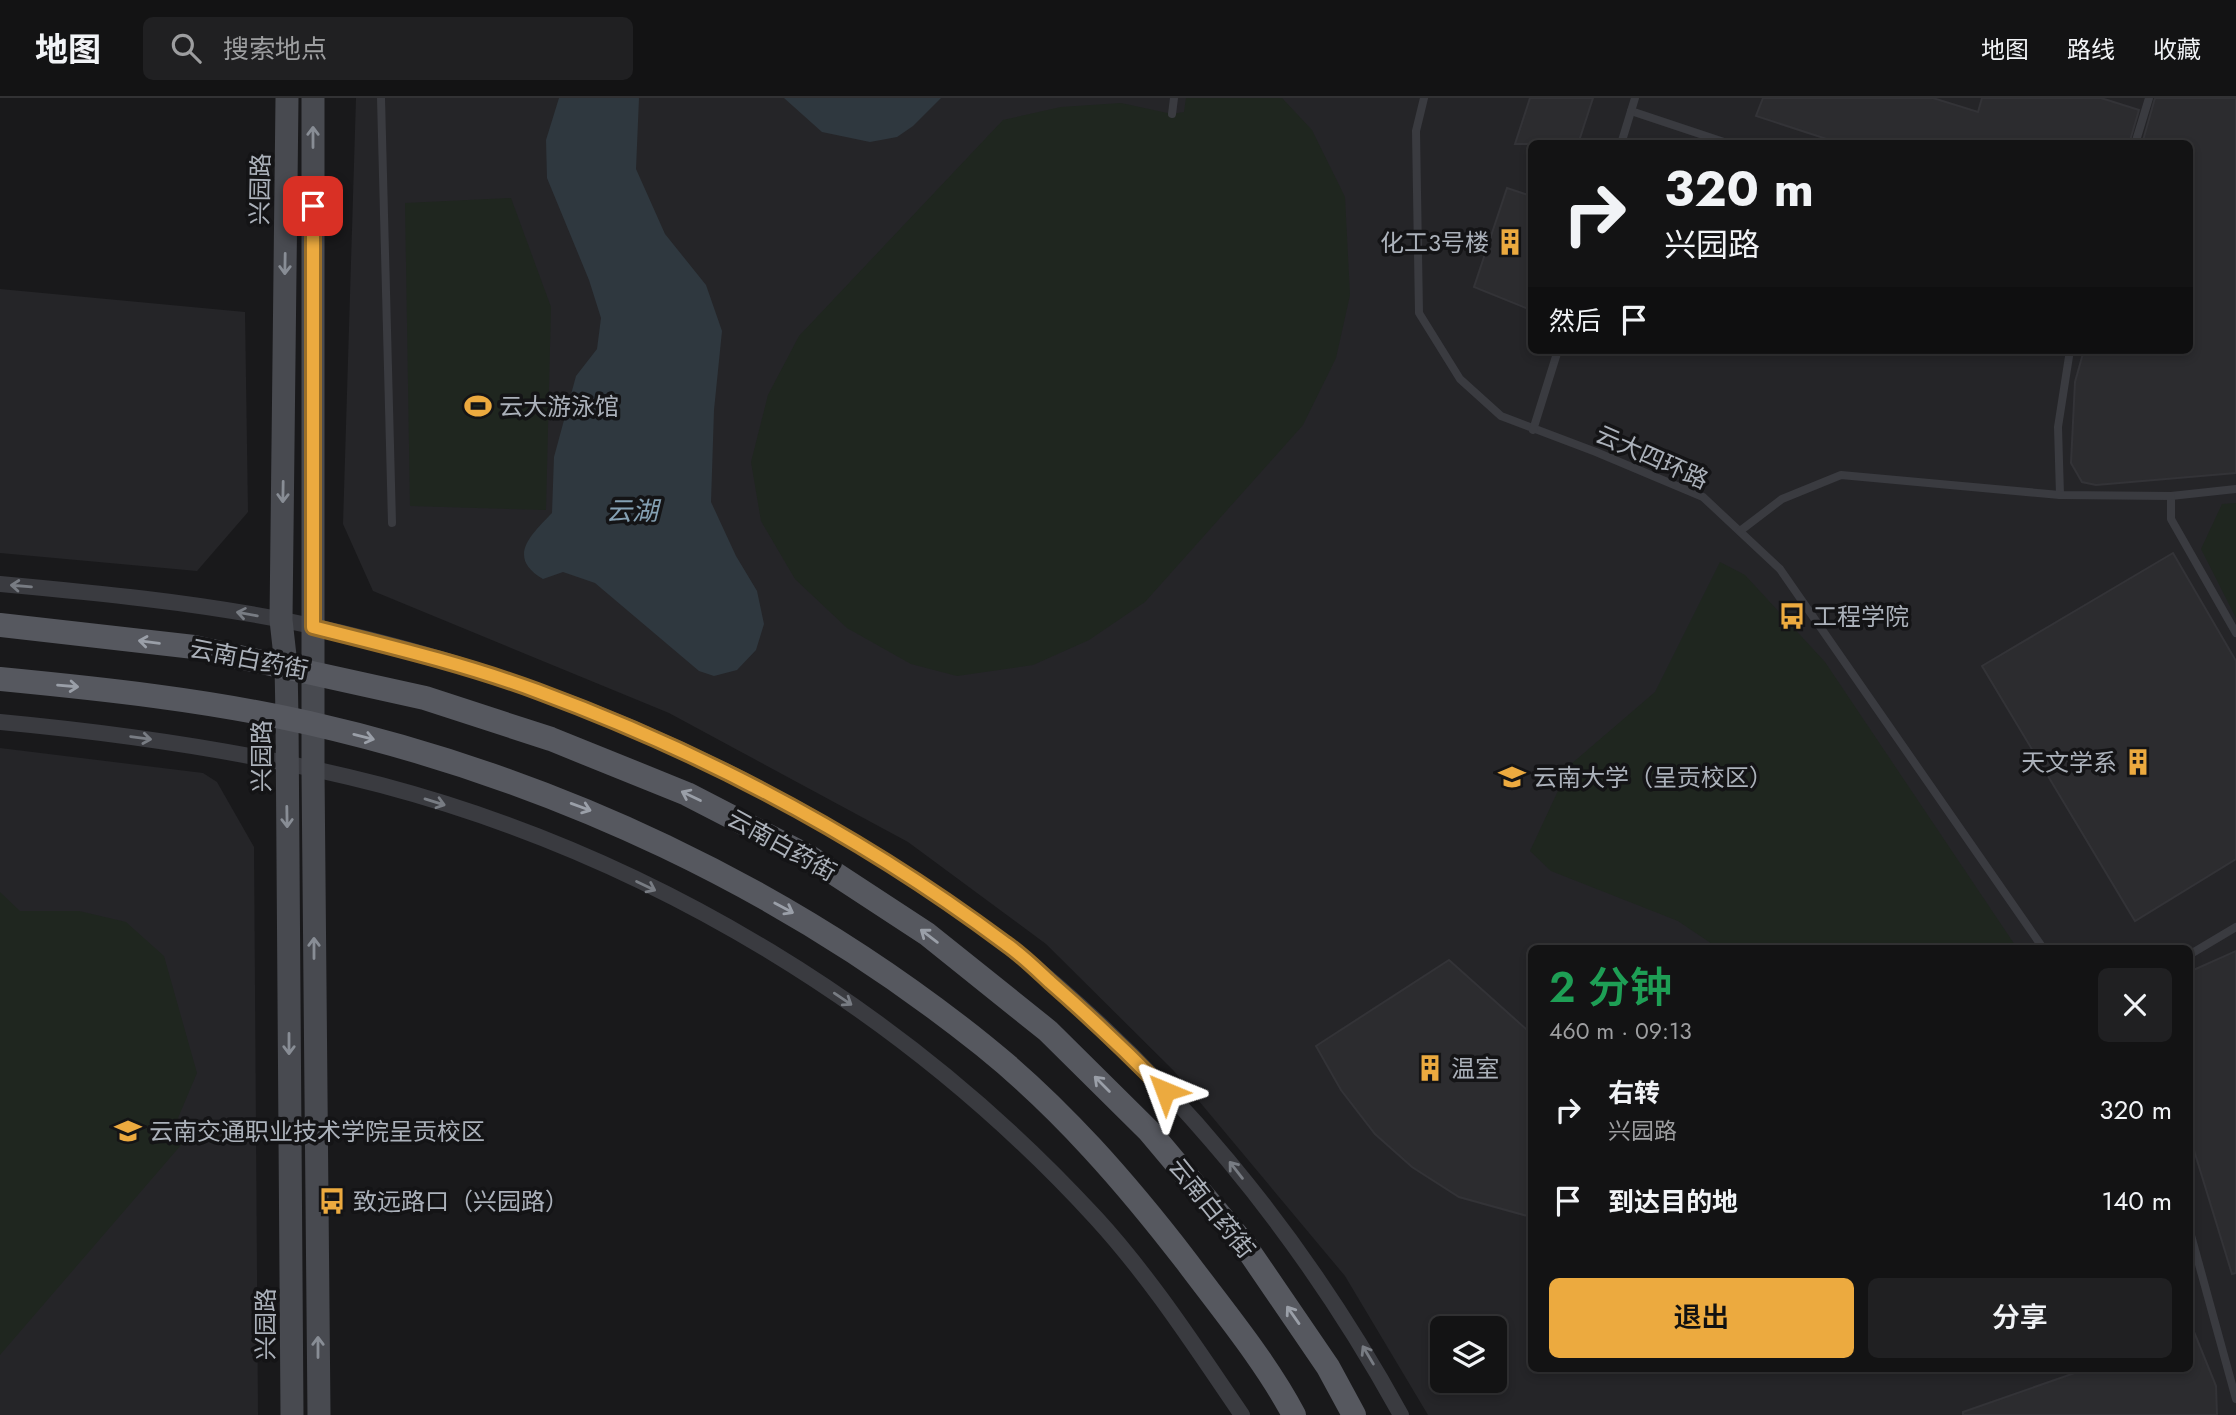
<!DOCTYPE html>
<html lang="zh">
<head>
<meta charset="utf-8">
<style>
	:root { --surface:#131314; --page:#202022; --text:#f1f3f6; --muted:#9d9ea0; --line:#323234; --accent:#ecaa3f }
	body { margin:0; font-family:Jost,"Noto Sans SC",sans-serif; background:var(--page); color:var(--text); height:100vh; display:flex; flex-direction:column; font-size:26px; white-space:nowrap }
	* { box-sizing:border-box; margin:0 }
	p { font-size:23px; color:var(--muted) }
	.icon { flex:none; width:38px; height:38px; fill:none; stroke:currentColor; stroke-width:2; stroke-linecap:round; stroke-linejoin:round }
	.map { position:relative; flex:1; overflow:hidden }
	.sheet { position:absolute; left:1528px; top:847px; width:665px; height:427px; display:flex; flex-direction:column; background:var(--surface); border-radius:10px; box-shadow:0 4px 10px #0003,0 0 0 2px var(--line) }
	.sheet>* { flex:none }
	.hud { position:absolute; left:1528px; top:42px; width:665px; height:214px; border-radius:10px; box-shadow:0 4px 10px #0003,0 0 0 2px var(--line); background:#131314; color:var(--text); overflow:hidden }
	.fabs { position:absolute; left:1430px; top:1218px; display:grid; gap:14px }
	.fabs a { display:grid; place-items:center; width:77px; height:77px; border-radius:10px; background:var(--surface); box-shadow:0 4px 10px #0003,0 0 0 2px var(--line); font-size:35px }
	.pin { position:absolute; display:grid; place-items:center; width:60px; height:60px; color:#fff; margin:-30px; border-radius:14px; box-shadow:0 4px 10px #0006 }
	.me { position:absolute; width:77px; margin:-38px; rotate:316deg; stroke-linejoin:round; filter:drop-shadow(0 0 5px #0008) }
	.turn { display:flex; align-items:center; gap:24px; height:147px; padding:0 21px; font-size:32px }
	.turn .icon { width:91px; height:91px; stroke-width:2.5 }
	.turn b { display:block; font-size:49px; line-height:60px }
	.then { display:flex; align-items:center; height:66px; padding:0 21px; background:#0003; gap:14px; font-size:26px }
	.round { display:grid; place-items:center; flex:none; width:74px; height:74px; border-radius:10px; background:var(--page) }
	.overview { display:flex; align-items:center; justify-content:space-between; height:119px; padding:0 21px }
	h1 { font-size:42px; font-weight:600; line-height:52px; color:#1e9e55 }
	.button { display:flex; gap:14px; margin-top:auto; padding:14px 21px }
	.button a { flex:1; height:80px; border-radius:10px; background:var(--accent); color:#111; font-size:28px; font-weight:600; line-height:80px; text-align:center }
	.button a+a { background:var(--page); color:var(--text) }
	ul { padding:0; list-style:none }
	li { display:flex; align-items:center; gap:21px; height:91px; padding:0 21px }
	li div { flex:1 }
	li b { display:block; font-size:26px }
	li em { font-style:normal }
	header { display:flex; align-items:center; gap:42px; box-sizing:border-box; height:98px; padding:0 35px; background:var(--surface); border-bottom:2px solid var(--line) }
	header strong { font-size:33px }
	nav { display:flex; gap:38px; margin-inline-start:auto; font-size:24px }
	.search { width:490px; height:63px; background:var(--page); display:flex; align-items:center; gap:18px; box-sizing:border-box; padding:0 24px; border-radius:10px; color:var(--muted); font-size:26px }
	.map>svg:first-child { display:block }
	.built { fill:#252528; fill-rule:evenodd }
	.green { fill:#1f261f }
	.water { fill:#2f383f }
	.building { fill:#2c2c2f; stroke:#333337; stroke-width:2 }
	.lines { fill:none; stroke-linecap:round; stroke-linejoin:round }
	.service { stroke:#3a3b40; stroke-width:8 }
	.minor { stroke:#3a3b40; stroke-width:16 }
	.secondary { stroke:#484a50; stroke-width:23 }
	.primary { stroke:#56585f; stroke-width:24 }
	.oneway { stroke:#888d95 }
	.oneway2 { stroke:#787c83 }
	.oneway3 { stroke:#9a9fa8 }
	.route-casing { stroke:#996e29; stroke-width:18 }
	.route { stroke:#ecaa3f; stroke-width:12 }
	.labels { text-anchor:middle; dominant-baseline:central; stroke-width:7; stroke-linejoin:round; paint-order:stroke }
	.street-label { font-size:24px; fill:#abb1ba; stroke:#141416 }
	.poi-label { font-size:24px; fill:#abb1ba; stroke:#141416; text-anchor:start }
	.water-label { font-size:26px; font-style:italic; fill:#84a0b3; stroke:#141416 }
</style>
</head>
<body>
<header>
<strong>地图</strong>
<div class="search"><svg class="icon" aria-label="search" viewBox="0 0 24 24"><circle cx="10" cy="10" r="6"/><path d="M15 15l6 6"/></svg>搜索地点</div>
<nav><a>地图</a><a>路线</a><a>收藏</a></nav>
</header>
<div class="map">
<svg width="2236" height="1317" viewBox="0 0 2236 1317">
	<rect width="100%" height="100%" fill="#19191b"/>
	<!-- built -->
	<g class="built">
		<path d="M 356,0 L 2236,0 L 2236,1317 L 1428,1317 L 1345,1178 L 1173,972 L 1046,846 L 908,744 L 669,615 L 373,493 L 343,426 ZM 1531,46 L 2189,46 L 2189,252 L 1531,252 ZM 1531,850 L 2189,850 L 2189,1270 L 1531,1270 ZM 1442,1230 L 1494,1230 L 1494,1283 L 1442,1283 Z"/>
		<polygon points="0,191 245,214 248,414 197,473 0,455"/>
		<polygon points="0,650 203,675 217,684 254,749 258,1317 0,1317"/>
	</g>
	<!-- green -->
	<g class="green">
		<polygon points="1186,0 1282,0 1312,32 1345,99 1350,197 1336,260 1303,327 1145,504 1089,542 1033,567 957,578 911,566 847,530 795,481 761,423 751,364 768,297 799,238 1003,22 1061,9 1121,5 1172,16 1184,14"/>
		<polygon points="511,100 551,209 546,412 410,408 405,105"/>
		<polygon points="2236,405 2236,520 2201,451 2222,406"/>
		<polygon points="1720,464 1745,477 1825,564 2017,850 1718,850 1678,823 1551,773 1530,753 1570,667 1655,594"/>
		<polygon points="0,794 20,813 79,813 126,824 164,858 197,975 178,1020 188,1039 0,1257"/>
	</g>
	<!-- water -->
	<g class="water">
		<path d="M 559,0 L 639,0 L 636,71 L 665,136 L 706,187 L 722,233 L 714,312 L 711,404 L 736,458 L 757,493 L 764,526 L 756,552 L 737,572 L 714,578 L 699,573 L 595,485 L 563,474 L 543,481 C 506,459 531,437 552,415 L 554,359 L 576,278 L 597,251 L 601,220 L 589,182 L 547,80 L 546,42 Z"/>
		<polygon points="784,0 941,0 913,28 897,39 870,44 822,34"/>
	</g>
	<!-- building -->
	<g class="building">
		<polygon points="1530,0 1593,0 1578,46 1515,46"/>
		<polygon points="1763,0 1933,0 1978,14 1982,0 2101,0 2139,12 2129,46 2056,46 2044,42 2042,46 1842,46 1756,18"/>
		<polygon points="2155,0 2236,0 2236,375 2096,387 2082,384 2071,365 2075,284 2084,252 2189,252 2189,46 2142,46"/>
		<polygon points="1507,90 1531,98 1531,212 1474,189"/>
		<polygon points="2173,455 2236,563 2236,761 2135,823 1982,568"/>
		<polygon points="2236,853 2236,1175 2232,1176 2189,1036 2189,874"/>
		<polygon points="1449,862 1526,931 1531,930 1531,1119 1459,1099 1412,1069 1375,1036 1341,992 1316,948"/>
		<polygon points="2190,1224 2216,1288 2217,1317 1963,1317 1963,1314 2089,1270 2189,1270"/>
	</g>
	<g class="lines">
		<!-- service -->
		<g class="service">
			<polyline points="381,0 392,425"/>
			<polyline points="1424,0 1416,33 1419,215 1460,281 1501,318 1596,354 1703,399 1780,471 2043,850"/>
			<polyline points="1631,13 1730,46"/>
			<polyline points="1172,16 1174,0"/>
			<polyline points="1621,46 1635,0"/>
			<polyline points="2135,46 2149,0"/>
			<polyline points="1533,332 1558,252"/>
			<polyline points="2236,391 2171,398 2171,421 2236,535"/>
			<polyline points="2060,397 2058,329 2070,252"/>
			<polyline points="1740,433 1782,401 1841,377 2060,397 2171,398"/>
			<polyline points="2189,857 2236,829"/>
			<polyline points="2189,1130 2236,1301"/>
		</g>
		<!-- minor -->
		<g class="minor">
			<path d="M 0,486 C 97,495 193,504 288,523 C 522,570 750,667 945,803 C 966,818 988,831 1008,847 C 1170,975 1302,1137 1401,1317"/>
			<path d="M 0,624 C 128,636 257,655 381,687 C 653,759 906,913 1096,1120 C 1151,1180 1196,1250 1242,1317"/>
		</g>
		<!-- secondary -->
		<g class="secondary">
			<polyline points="287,0 281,522 286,567 287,620 292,1317"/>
			<polyline points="313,0 313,673 319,1317"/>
		</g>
		<!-- primary -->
		<g class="primary">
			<polyline points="0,527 194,549 425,600 551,641 687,696 811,760 927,836 1048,933 1149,1033 1244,1146 1328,1269 1354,1317"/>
			<path d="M 0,581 C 103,591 207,602 309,625 C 555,681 787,790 984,948 C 1061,1010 1127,1086 1187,1164 C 1223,1212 1266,1264 1294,1317"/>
		</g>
	</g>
	<!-- one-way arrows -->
	<defs><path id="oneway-shaft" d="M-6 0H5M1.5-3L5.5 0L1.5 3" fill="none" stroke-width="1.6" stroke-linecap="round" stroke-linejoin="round" transform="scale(1.75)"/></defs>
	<g class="oneway">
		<use href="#oneway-shaft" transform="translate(313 39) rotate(-90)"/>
		<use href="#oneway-shaft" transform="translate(285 166) rotate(91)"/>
		<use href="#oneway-shaft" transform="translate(283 394) rotate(91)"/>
		<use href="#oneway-shaft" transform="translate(287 719) rotate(89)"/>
		<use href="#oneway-shaft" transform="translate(314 850) rotate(-90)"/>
		<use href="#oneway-shaft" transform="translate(289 946) rotate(90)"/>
		<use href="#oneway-shaft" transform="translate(318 1249) rotate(-90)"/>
	</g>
	<g class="oneway2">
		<use href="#oneway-shaft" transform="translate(21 488) rotate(-175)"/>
		<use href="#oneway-shaft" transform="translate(247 516) rotate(-170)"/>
		<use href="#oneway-shaft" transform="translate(141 640) rotate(8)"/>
		<use href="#oneway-shaft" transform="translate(435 704) rotate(17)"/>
		<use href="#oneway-shaft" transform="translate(646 788) rotate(26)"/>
		<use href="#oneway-shaft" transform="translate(843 901) rotate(34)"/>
		<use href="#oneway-shaft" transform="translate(1236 1072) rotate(-128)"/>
		<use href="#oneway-shaft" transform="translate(1368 1257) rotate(-121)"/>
	</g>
	<g class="oneway3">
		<use href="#oneway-shaft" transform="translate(149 544) rotate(-173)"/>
		<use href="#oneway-shaft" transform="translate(68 588) rotate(5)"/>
		<use href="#oneway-shaft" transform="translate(364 639) rotate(14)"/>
		<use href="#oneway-shaft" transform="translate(691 698) rotate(-154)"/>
		<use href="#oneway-shaft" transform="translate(581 709) rotate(20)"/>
		<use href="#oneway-shaft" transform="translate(784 810) rotate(28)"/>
		<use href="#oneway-shaft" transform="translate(929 838) rotate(-143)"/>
		<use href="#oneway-shaft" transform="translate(1102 986) rotate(-135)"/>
		<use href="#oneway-shaft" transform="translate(1293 1217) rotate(-125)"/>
	</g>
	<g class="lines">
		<defs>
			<path id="route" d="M 313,108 L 313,529 C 388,548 464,566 537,593 C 705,655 863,739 1006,846 C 1022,857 1036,871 1050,884 C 1090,919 1128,955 1165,993"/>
		</defs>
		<!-- route casing -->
		<use href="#route" class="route-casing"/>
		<!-- route -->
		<use href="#route" class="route"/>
	</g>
	<!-- icons -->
	<defs>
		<symbol id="building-bare" viewBox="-9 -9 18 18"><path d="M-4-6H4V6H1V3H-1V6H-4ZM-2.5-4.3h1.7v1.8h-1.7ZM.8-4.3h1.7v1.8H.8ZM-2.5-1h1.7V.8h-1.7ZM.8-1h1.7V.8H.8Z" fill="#ecaa3f" stroke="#141416" stroke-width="2.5" paint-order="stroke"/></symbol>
		<symbol id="stadium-bare" viewBox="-9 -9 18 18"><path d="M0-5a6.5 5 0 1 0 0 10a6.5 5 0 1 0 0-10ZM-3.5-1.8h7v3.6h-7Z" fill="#ecaa3f" stroke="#141416" stroke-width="2.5" paint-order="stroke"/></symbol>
		<symbol id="bus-bare" viewBox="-9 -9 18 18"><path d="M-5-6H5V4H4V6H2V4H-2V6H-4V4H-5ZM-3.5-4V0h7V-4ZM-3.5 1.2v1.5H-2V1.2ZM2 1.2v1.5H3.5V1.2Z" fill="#ecaa3f" stroke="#141416" stroke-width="2.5" paint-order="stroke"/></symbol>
		<symbol id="university-bare" viewBox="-9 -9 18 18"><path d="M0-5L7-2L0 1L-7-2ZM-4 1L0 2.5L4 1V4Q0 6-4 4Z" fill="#ecaa3f" stroke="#141416" stroke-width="2.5" paint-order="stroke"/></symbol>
	</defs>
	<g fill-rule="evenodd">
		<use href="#building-bare" x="1491" y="125" width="38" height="38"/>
		<use href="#stadium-bare" x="459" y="289" width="38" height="38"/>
		<use href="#bus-bare" x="1773" y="499" width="38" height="38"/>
		<use href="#building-bare" x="2119" y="645" width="38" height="38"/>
		<use href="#university-bare" x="1493" y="660" width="38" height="38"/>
		<use href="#building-bare" x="1411" y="951" width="38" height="38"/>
		<use href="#university-bare" x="109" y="1014" width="38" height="38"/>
		<use href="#bus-bare" x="313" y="1084" width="38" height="38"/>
	</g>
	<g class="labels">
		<!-- street labels -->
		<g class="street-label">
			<text transform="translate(260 91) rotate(-89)">兴园路</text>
			<text transform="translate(1652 359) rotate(24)">云大四环路</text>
			<text transform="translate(249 561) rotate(11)">云南白药街</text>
			<text transform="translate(261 658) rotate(-90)">兴园路</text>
			<text transform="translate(782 747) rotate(29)">云南白药街</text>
			<text transform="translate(1212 1110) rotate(51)">云南白药街</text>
			<text transform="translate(265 1226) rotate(-90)">兴园路</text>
		</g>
		<!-- poi labels -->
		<g class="poi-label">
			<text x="1489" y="144" text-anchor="end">化工3号楼</text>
			<text x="499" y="308">云大游泳馆</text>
			<text x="1813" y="518">工程学院</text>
			<text x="2117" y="664" text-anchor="end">天文学系</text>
			<text x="1533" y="679">云南大学（呈贡校区）</text>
			<text x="1451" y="970">温室</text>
			<text x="149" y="1033">云南交通职业技术学院呈贡校区</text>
			<text x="353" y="1103">致远路口（兴园路）</text>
		</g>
		<!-- water labels -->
		<g class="water-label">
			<text x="632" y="413">云湖</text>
		</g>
	</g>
</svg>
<div class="fabs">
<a><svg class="icon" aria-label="layers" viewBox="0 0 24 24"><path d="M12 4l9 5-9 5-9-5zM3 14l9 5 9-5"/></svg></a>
</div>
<div class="pin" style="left:313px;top:108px;background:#d93025"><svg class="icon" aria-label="arrive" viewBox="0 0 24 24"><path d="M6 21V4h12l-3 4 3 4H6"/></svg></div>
<svg class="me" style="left:1165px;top:993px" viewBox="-20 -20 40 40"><path d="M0-17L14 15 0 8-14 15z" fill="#ecaa3f" stroke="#fff" stroke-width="4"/></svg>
<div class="hud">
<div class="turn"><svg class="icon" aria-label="right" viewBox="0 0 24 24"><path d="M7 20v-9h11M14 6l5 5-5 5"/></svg><div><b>320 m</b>兴园路</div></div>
<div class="then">然后<svg class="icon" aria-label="arrive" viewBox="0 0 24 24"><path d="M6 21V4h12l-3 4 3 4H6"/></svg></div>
</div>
<section class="sheet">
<div class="overview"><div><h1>2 分钟</h1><p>460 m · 09:13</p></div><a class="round"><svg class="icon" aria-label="close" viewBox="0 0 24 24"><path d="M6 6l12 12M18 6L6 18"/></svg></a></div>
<ul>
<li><svg class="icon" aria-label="right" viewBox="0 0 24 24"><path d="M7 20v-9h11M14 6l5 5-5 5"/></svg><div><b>右转</b><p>兴园路</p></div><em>320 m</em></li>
<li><svg class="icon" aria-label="arrive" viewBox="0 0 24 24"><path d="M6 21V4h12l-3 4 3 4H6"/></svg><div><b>到达目的地</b></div><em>140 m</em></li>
</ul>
<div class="button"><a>退出</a><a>分享</a></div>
</section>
</div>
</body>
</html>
